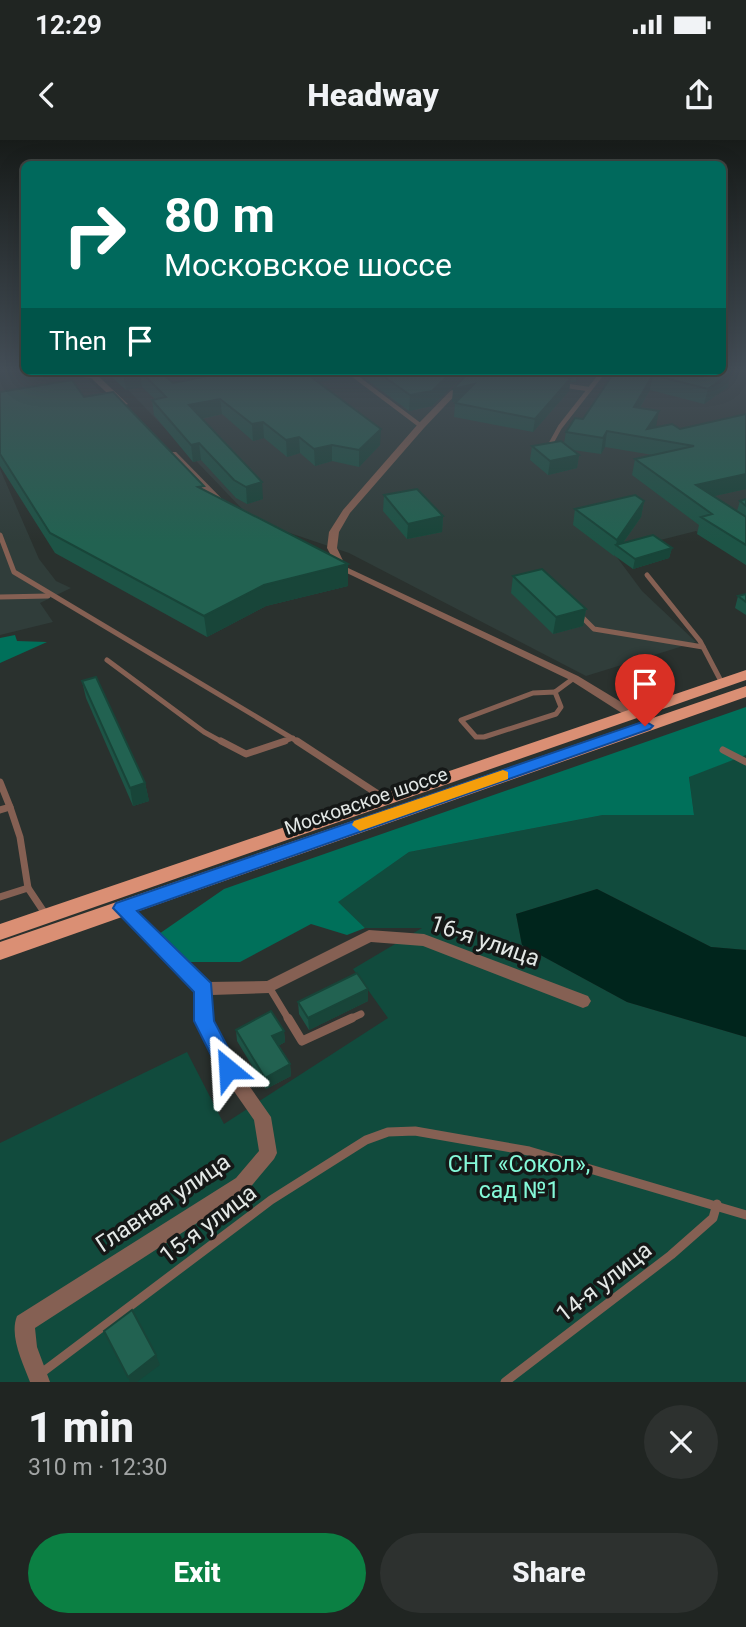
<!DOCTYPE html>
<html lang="en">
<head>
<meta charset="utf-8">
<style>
	:root { --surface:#202522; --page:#2d312f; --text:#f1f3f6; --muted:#a2a5a5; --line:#3d4240; --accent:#0b8043 }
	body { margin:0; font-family:Roboto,sans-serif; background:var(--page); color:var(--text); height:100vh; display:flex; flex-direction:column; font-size:26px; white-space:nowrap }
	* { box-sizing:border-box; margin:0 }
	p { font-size:23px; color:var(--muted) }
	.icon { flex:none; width:38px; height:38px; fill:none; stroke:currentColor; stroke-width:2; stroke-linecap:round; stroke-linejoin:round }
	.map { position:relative; height:1242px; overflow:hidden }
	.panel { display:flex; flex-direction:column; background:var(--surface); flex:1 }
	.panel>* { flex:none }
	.guide { position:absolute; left:21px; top:21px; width:705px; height:214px; border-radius:10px; box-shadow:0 7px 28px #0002,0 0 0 2px var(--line); background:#00695c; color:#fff; overflow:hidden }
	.pin { position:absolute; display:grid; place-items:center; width:60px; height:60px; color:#fff; margin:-72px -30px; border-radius:50% 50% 50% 0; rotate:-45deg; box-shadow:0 0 7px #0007 }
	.pin .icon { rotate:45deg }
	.me { position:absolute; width:77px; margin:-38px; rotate:333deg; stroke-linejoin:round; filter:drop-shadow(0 0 5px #0008) }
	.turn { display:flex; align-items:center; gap:24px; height:147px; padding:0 28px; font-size:32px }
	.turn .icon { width:91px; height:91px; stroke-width:2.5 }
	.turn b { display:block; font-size:49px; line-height:60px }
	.then { display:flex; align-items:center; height:66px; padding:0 28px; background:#0003; gap:14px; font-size:26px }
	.round { display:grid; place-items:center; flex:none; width:74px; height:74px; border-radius:37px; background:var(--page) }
	.headline { display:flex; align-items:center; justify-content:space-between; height:119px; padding:0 28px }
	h1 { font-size:42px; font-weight:800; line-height:52px }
	.button { display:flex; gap:14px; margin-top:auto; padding:14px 28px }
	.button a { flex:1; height:80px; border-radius:42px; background:var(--accent); color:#fff; font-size:28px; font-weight:800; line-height:80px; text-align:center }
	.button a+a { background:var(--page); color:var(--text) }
	.status { display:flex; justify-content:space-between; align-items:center; height:49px; padding:0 35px; background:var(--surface); direction:ltr }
	.status svg { height:19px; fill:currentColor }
	header { display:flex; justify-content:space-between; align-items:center; height:91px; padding:0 28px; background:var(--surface); font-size:32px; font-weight:800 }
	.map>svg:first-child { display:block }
	.built { fill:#303d3a }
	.green { fill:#114b3d }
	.forest { fill:#00705a }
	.water { fill:#00251c }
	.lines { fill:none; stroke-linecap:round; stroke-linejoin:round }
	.service-far3 { stroke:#856053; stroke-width:4.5 }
	.service-far2 { stroke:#856053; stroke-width:5 }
	.service-far1 { stroke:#856053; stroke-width:7 }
	.service { stroke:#856053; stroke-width:9 }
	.minor { fill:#856053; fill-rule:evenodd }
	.primary { fill:#da8f74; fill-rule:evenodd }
	.wall { fill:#1d5446 }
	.shaded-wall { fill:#184539 }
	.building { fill:#226251; stroke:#184539; stroke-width:2 }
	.route { fill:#1a73e8; stroke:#114b97; stroke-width:2 }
	.slow { fill:#f59e0b }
	.labels { text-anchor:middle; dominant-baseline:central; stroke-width:7; stroke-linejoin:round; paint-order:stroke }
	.street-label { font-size:19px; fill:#e3e8e6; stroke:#151817 }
	.near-street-label { font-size:23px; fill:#e3e8e6; stroke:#151817 }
	.near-park-label { font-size:23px; fill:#84f9d8; stroke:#151817 }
</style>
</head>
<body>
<div class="status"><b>12:29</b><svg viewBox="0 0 49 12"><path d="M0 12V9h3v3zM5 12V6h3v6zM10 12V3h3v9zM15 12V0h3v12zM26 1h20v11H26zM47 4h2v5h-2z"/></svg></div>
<header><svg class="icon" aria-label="back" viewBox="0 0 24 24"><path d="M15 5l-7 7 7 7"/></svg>Headway<svg class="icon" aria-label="share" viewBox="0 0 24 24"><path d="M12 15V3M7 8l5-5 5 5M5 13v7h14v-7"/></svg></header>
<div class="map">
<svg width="746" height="1242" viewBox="0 0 746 1242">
	<rect width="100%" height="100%" fill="#2a312e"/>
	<!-- built -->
	<g class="built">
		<polygon points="0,229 24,229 33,231 35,236 86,237 110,262 0,281"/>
		<polygon points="723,229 746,229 746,425 696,391 613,412 642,451 696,502 586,536 349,413 275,388 245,372 110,231 723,231"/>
		<polygon points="0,329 39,419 56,441 71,448 40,463 53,482 0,495"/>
	</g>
	<!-- green -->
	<polygon class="green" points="746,615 746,810 711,807 597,749 516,774 522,805 627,862 746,897 746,1242 0,1242 0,1003 187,912 224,984 388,878 353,829 422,788 365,788 337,762 409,712 603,675 694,675 689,636"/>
	<!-- forest -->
	<g class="forest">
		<polygon points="15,495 17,501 47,502 0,523 0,498"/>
		<polygon points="746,567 746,615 689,637 694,675 603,675 409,712 338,762 365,788 347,795 311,784 240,822 183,822 156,796 224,749"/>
	</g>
	<!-- water -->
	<polygon class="water" points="597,749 711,807 746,810 746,897 627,862 522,805 516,774"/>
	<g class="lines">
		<!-- service-far3 -->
		<g class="service-far3">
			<polyline points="348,231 421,286"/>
			<polyline points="561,245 588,249"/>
			<polyline points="549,307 560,287 604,231"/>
		</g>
		<!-- service-far2 -->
		<g class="service-far2">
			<polyline points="0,395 14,432 300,603"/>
			<polyline points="647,435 700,501 722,543"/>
			<polyline points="0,457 48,456"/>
			<polyline points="579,474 594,489 703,507"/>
			<polyline points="107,520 204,592 224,603"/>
			<polygon points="555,552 561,567 556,574 484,597 476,597 461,580 533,553"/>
			<polyline points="555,552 574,538"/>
			<polyline points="279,603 293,598"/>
		</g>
		<!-- service-far1 -->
		<g class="service-far1">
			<polyline points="221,601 246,614 285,601"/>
			<polyline points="297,601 384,658"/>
			<polyline points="723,610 746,622"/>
			<polyline points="0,642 10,667"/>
			<polyline points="0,670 10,667 20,697 28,748"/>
			<polyline points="0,757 28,748 46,775"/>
			<polyline points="269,847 289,880"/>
			<polyline points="348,880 361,874"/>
		</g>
		<!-- service -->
		<g class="service">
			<polyline points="288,878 302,901 352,878"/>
			<polyline points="40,1234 271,1060 366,1000 388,992 415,991 529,1011 746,1075"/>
			<polyline points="505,1242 671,1115 713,1078 717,1064"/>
		</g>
		<!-- minor -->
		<g class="minor">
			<polygon points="44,231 67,231 96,234 128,264 121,266 91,238 48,233"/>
			<polygon points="470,231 478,231 424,288 350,373 339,392 337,408 346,427 578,536 636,571 638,574 636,577 628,577 570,540 328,424 334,421 327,408 329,392 343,370 418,284"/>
			<polygon points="170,312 176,312 227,364 227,368 221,368 170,316"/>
			<path d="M 122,762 L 127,764 L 207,842 L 267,841 L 369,790 L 424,794 L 588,856 L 591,861 L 588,866 L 583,868 L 423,806 L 371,802 L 269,853 L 212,855 L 212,881 L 234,924 L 271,977 L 277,1013 L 274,1019 L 248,1050 L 35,1188 L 37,1207 L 50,1242 L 30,1242 C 23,1223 9,1196 17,1176 L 236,1038 L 259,1011 L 254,980 L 222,934 L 196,881 L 196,851 L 117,772 L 115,768 L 117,764 Z"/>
		</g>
		<!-- primary -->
		<g class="primary">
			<polygon points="746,530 746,540 0,800 0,784"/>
			<polygon points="746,546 746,557 0,820 0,802"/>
		</g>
	</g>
	<!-- wall -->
	<g class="wall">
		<polygon points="112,231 161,231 159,231 173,243 227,232 225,231 348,231 348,237 318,242 380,305 359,327 332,321 315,326 300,313 287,317 264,298 253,301 222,274 202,279 263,359 247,364 236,358 201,320 193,322 154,275 152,260 155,259 142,247 126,250 113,238"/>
		<polygon points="355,231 468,231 432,266 409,271"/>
		<polygon points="470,231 584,231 576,242 570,242 569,251 533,292 454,277 455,263 457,261 452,262"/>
		<polygon points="615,231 723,231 728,247 704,264 650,250 640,268 656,287 680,289 746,274 746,349 714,356 737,371 740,361 746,359 746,425 697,394 699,385 632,335 635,319 653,315 605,307 601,314 573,310 579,315 577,328 548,335 530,320 532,306 564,303 566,292 583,279"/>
		<polygon points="0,252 84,257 204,351 348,424 348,446 266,466 207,497 55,413 0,326"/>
		<polygon points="384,355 443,376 442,392 407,399 383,371"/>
		<polygon points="644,361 641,377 623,403 672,408 669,418 633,429 615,416 615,415 614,416 573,385 575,369"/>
		<polygon points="513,436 586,469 583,486 553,494 511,453"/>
		<polygon points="746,454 746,475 735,468 738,456"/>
		<polygon points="82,541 145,643 149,661 133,666 86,558"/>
		<polygon points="368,861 309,890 299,874 298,862"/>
		<polygon points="236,890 284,891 285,902 278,906 290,924 291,936 266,949 237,901"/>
	</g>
	<!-- shaded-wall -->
	<g class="shaded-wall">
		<polygon points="140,231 142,247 126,250 123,235"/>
		<polygon points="301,231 348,231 348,237 302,245"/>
		<polygon points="453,231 468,231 432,266 409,271 410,255"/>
		<polygon points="577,231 584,231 576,242"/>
		<polygon points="731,232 728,247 704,264 708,249"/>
		<polygon points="653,235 650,250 631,282 634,267"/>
		<polygon points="571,238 569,251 533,292 535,279"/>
		<polygon points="474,244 473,257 452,262 453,249"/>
		<polygon points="220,259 222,274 191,281 189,265"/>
		<polygon points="659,271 656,287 647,289"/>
		<polygon points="263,282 264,298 253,301 252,284"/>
		<polygon points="381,289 380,305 359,327 359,310"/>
		<polygon points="607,291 605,307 601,314 603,298"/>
		<polygon points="299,297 300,313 287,317 286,300"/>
		<polygon points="199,303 201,320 193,322 191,305"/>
		<polygon points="332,305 332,321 315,326 314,309"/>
		<polygon points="579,315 577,328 548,335 550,321"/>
		<polygon points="746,334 746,349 692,361 696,345"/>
		<polygon points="262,342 263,359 247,364 246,347"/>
		<polygon points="644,361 641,377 620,407 616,405 614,416 617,400"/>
		<polygon points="443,376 442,392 407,399 408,384"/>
		<polygon points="672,408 669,418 633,429 635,419"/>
		<polygon points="348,424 348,446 266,466 207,497 204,476 264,445"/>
		<polygon points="586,469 583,486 553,494 556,477"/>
		<polygon points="145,643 149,661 133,666 130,648"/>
		<polygon points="368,849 368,861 309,890 308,878"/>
		<polygon points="284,891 285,902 274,908 272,896"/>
		<polygon points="290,924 291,936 266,949 265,938"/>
		<polygon points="156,1215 160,1225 137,1242 130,1242 128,1237"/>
	</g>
	<!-- building -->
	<g class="building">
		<polygon points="723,230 731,232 708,249 653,235 634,267 659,271 647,289 672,284 680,289 746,274 746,334 696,345 746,377 746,405 701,377 712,374 635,319 694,306 607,291 603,298 566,292 575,278 583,279 615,231 723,231"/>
		<polygon points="119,231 159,231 173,243 233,231 303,231 381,289 359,310 332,305 314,309 299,297 286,300 263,282 252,284 220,259 189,265 262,342 246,347 234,340 199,303 191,305 152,260 166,257 140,231 123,235"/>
		<polygon points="376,231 453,231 432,251 410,255"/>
		<polygon points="470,231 521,231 571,238 535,279 455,263 474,244 453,249"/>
		<polygon points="72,240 84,257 113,252 204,346 198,347 348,424 264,445 204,476 50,393 0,314 0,252"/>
		<polygon points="561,301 579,315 550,321 532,306"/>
		<polygon points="417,349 443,376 408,384 384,355"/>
		<polygon points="635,355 644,361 617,400 575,369"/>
		<polygon points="746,359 746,366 740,361"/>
		<polygon points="653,395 672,408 635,419 616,405"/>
		<polygon points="542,429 586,469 556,477 513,436"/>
		<polygon points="746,454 746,462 738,456"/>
		<polygon points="96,537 145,643 130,648 82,541"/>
		<polygon points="357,833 368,849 308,878 298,862"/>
		<polygon points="271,871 284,891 272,896 290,924 265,938 236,890"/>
		<polygon points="132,1170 156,1215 128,1237 104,1191"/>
	</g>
	<!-- sky -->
	<linearGradient id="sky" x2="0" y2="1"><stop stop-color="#171b19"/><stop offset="0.57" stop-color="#444e57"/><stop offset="1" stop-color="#444e57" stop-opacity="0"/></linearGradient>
	<rect width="746" height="402" fill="url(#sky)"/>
	<!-- route -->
	<polygon class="route" points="645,581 653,586 650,589 137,771 211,843 214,881 239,929 236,935 228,938 221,935 194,881 194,852 113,768 116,763"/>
	<!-- slow -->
	<polygon class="slow" points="503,630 508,632 508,639 360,691 352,685 354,681"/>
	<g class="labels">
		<!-- street labels -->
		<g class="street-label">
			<text transform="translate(366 661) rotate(-19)">Московское шоссе</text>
		</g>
		<!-- near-street labels -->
		<g class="near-street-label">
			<text transform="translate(485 801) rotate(19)">16-я улица</text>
			<text transform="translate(163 1063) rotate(-34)">Главная улица</text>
			<text transform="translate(208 1084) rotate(-37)">15-я улица</text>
			<text transform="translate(604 1142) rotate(-38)">14-я улица</text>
		</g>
		<!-- near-park labels -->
		<g class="near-park-label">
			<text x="519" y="1024">СНТ «Сокол»,<tspan x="519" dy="26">сад №1</tspan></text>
		</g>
	</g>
</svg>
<div class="pin" style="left:645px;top:586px;background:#d93025"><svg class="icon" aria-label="arrive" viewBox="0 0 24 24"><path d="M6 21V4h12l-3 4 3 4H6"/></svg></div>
<svg class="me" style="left:228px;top:929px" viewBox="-20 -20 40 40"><path d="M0-17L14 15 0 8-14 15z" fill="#1a73e8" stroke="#fff" stroke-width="4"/></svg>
<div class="guide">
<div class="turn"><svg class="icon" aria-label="right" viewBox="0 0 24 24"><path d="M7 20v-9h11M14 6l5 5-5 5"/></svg><div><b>80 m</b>Московское шоссе</div></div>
<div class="then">Then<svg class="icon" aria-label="arrive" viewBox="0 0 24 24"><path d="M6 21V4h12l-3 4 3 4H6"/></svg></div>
</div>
</div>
<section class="panel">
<div class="headline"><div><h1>1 min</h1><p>310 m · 12:30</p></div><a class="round"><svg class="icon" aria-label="close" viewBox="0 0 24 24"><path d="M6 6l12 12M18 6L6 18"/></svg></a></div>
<div class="button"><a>Exit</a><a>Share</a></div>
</section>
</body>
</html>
